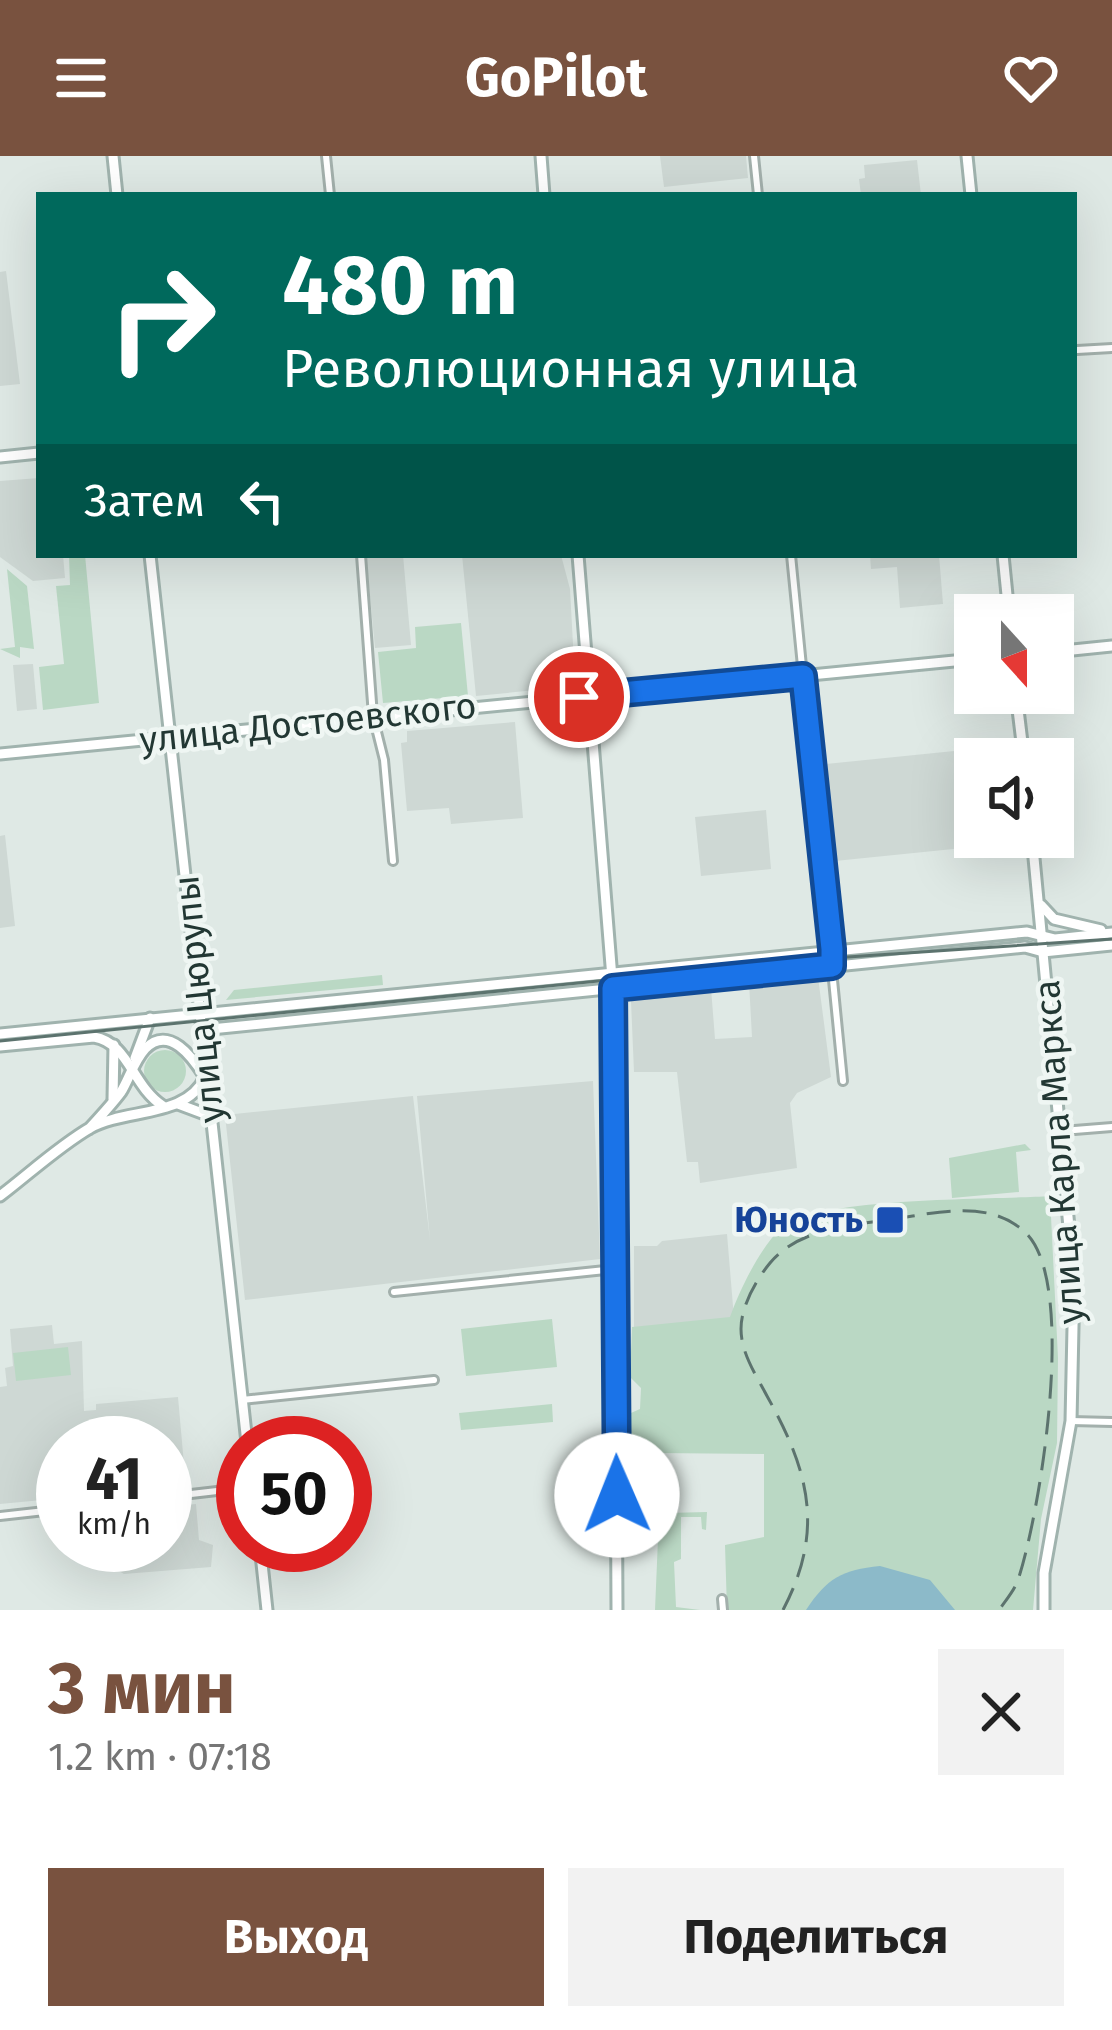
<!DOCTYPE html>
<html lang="ru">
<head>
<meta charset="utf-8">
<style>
	:root { --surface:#fff; --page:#f2f2f2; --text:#222; --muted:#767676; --accent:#79523f }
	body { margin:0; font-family:"Fira Sans",sans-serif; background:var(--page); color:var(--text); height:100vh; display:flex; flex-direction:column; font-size:45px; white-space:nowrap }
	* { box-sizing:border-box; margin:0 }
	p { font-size:39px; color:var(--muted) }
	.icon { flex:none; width:66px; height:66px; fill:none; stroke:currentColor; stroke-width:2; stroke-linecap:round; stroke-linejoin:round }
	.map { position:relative; height:1454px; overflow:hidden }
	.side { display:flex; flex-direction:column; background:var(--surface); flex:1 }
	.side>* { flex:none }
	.top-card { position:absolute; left:36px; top:36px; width:1041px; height:366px; border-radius:0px; box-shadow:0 12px 48px #0002; background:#00695c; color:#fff; overflow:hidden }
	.needle { width:78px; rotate:159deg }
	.controls { position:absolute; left:954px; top:438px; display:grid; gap:24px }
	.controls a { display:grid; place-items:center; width:120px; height:120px; border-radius:0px; background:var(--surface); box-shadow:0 12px 48px #0002; font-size:60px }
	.speed { position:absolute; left:36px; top:1260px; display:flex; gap:24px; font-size:60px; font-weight:700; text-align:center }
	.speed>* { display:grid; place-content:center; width:156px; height:156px; border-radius:50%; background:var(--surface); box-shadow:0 12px 48px #0002; line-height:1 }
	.speed small { font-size:30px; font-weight:400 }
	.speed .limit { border:18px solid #d22; background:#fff; color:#111 }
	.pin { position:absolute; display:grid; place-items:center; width:102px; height:102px; color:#fff; margin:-51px; border:6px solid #fff; border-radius:50%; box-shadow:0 3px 12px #0007 }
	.me { position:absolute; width:132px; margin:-66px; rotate:359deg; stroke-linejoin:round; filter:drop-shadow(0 0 9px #0008) }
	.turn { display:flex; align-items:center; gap:42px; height:252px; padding:0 48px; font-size:54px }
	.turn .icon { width:156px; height:156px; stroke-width:2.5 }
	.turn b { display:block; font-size:84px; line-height:102px }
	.then { display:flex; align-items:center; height:114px; padding:0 48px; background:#0003; gap:24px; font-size:45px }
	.round { display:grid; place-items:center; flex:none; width:126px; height:126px; border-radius:0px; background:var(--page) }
	.summary { display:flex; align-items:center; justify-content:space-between; height:204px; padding:0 48px }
	h1 { font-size:72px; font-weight:700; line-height:90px; color:var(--accent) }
	.action { display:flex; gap:24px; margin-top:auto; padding:24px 48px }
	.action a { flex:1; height:138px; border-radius:0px; background:var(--accent); color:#fff; font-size:48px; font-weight:700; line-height:138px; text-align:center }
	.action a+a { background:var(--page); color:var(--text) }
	header { display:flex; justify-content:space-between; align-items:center; height:156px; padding:0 48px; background:var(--accent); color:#fff; font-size:54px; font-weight:700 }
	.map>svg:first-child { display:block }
	.built { fill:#ced8d4 }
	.green { fill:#bad8c4 }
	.water { fill:#8cbac9 }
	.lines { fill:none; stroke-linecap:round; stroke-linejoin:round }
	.street-casing { stroke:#a3b0ac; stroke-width:12 }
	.secondary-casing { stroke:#a0b3ae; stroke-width:15 }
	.street { stroke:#fff; stroke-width:6 }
	.secondary { stroke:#fff; stroke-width:9 }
	.tram { stroke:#5c736e; stroke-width:3 }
	.rail { stroke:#5c736e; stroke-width:3; stroke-dasharray:24 12; stroke-linecap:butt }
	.route-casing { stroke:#114b97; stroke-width:30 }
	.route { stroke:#1a73e8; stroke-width:21 }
	.transit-dot { fill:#1a4fb4; stroke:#eff6f3; stroke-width:4.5 }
	.labels { text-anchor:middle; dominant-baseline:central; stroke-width:9; stroke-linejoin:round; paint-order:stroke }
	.street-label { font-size:36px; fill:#223733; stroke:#eff6f3 }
	.transit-label { font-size:36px; font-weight:bold; fill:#164399; stroke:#eff6f3; text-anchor:end }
</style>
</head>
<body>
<header><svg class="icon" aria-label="menu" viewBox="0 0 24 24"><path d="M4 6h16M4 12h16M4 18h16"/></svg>GoPilot<svg class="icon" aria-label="heart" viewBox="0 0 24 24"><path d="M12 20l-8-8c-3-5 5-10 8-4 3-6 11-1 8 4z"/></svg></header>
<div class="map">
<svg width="1112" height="1454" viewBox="0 0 1112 1454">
	<rect width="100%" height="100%" fill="#dfe9e5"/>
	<!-- built -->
	<g class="built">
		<polygon points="660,0 746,0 748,22 664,31"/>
		<polygon points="917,4 921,39 861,39 859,23 865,22 864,9"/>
		<polygon points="6,115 20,228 0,230 0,116"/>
		<polygon points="39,322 39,399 63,399 65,422 33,425 0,401 0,325"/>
		<polygon points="366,399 403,399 411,489 375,492"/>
		<polygon points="462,399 561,399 570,433 575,526 567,531 476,540"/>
		<polygon points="870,399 939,399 943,448 900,452 897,411 871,413"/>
		<polygon points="33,508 37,553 17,555 13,509"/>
		<polygon points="515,566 523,662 451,668 449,652 407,655 401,587 407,586 407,575"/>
		<polygon points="964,594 973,691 835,705 826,608"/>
		<polygon points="766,654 771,713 701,720 695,661"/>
		<polygon points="5,679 15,770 0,772 0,680"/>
		<polygon points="814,819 818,821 831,921 797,937 790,947 797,1012 700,1027 698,1006 687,1006 677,916 634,916 631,845 639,839 711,832 715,883 752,881 749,826"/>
		<polygon points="593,925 600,1103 245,1144 225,959 413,940 430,1084 417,940"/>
		<polygon points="727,1078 734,1162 634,1172 634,1090 657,1090 662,1085"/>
		<polygon points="52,1169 54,1188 82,1185 84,1255 96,1254 96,1248 178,1241 186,1331 165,1333 165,1287 63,1287 63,1342 0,1348 0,1231 7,1230 5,1212 13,1210 10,1173"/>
		<polygon points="196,1348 199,1384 213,1389 211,1411 124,1418 119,1415 117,1395 134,1394 134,1389 165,1389 165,1351"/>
	</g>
	<!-- green -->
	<g class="green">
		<polygon points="69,399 85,399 99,547 43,554 39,511 64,508 56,430 70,429"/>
		<polygon points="7,413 27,430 34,493 20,491 20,502 0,493 15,491"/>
		<polygon points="461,467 468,540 383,547 378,496 416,492 415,471"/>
		<polygon points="382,819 383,829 226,844 234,834"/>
		<circle cx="165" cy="915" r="21"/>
		<polygon points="1025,988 1031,994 1016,996 1019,1036 952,1042 949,1002"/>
		<path d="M 1050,1040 L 1058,1202 L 1057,1287 L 1041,1363 L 1033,1454 L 727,1454 L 725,1389 L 764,1381 L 764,1298 L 654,1297 L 654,1314 L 631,1313 L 631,1257 L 640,1253 L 641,1232 L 630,1221 L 632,1171 L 730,1161 C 740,1133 760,1092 781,1072 C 816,1040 997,1044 1050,1040 Z"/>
		<polygon points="552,1163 557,1211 466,1220 461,1173"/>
		<polygon points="68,1191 71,1219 16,1225 13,1197"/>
		<polygon points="552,1248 553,1266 461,1274 459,1257"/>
		<polygon points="707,1356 706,1374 702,1373 701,1361 681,1361 681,1403 674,1406 676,1451 700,1454 655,1454 658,1383 667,1357"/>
	</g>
	<!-- water -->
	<path class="water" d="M 880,1410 L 930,1424 L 955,1454 L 806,1454 C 827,1422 842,1414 880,1410 Z"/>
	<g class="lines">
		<defs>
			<g id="street">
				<polyline points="326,0 330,39"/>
				<polyline points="754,0 758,39"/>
				<polyline points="1077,194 1112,192"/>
				<polyline points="361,399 373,560 384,604 393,705"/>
				<polyline points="791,399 843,925"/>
				<polyline points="1062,975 1112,971"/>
				<polyline points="394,1136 615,1113"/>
				<polyline points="242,1244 434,1224"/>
				<polyline points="1071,1265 1112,1266"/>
				<polyline points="165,1341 243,1332"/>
				<polyline points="0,1360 63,1353"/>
				<polyline points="722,1443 723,1454"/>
			</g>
			<g id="secondary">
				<polyline points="113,0 117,39"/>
				<polyline points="541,0 544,39"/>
				<polyline points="967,0 971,39"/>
				<polyline points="0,301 39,297"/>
				<polyline points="150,399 247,1287"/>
				<polyline points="578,399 614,847 617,1454"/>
				<polyline points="1003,399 1009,459"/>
				<polyline points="1053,496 1112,490"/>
				<polyline points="1016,537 1024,603"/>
				<polyline points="0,598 975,503"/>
				<polyline points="1032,681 1074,1124 1071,1265 1044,1417 1044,1454"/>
				<polyline points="1041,749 1054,763 1101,774"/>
				<polyline points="201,874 1025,791 1043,796 1112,789"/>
				<polyline points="0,878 1027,776 1055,783 1112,777"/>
				<path d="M 0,890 L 94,881 C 129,887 132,930 163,950"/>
				<polyline points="135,902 150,862"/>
				<polyline points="113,943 114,889"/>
				<polyline points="178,948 210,960"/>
				<path d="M 0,1040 C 29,1018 59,990 90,972 C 126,952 187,962 205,921 C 193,902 169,868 145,893 C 134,905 129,923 121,936 C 112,948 100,961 89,973"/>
				<polyline points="260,1389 267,1454"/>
			</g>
		</defs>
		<!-- street casing -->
		<use href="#street" class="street-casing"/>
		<!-- secondary casing -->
		<use href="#secondary" class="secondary-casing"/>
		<!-- street -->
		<use href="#street" class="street"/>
		<!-- secondary -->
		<use href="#secondary" class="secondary"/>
		<!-- tram -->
		<polyline class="tram" points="0,885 818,803 1112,783"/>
		<!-- rail -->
		<path class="rail" d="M 783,1454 C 825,1374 809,1315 767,1240 C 756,1219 741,1197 741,1173 C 741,1150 756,1124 770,1107 C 799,1073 846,1070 887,1064 C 933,1058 988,1041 1026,1077 C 1078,1128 1040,1358 1018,1424 C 1014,1435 1006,1444 999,1454"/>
	</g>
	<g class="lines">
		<defs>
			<polyline id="route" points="579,541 803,520 832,793 832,810 613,832 617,1339"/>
		</defs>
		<!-- route casing -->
		<use href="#route" class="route-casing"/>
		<!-- route -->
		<use href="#route" class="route"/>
	</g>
	<!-- markers -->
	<rect class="transit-dot" x="875" y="1049" width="30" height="30" rx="6"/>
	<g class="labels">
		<!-- street labels -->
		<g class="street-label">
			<text transform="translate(308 567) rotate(-6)">улица Достоевского</text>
			<text transform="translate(199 843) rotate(-96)">улица Цюрупы</text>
			<text transform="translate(1059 996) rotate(-94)">улица Карла Маркса</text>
		</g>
		<!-- transit labels -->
		<g class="transit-label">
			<text x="863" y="1064">Юность</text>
		</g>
	</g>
</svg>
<div class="controls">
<a><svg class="needle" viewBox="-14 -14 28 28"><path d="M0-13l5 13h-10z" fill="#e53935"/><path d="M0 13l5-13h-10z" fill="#767676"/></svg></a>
<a><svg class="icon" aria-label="sound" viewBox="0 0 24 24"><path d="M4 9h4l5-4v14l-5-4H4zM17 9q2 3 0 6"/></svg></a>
</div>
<div class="speed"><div>41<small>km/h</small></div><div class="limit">50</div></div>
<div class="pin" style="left:579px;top:541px;background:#d93025"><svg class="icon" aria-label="arrive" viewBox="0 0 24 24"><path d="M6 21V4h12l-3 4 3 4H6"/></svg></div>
<svg class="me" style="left:617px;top:1339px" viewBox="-20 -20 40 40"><circle r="19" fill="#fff"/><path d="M0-13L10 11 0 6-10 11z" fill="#1a73e8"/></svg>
<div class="top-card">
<div class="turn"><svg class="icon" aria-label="right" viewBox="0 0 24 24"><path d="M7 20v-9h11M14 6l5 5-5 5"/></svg><div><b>480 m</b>Революционная улица</div></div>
<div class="then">Затем<svg class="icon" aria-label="left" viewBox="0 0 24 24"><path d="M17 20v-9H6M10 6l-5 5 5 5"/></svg></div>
</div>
</div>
<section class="side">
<div class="summary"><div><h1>3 мин</h1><p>1.2 km · 07:18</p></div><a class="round"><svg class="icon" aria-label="close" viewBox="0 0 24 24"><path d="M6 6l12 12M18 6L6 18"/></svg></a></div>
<div class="action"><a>Выход</a><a>Поделиться</a></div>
</section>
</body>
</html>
